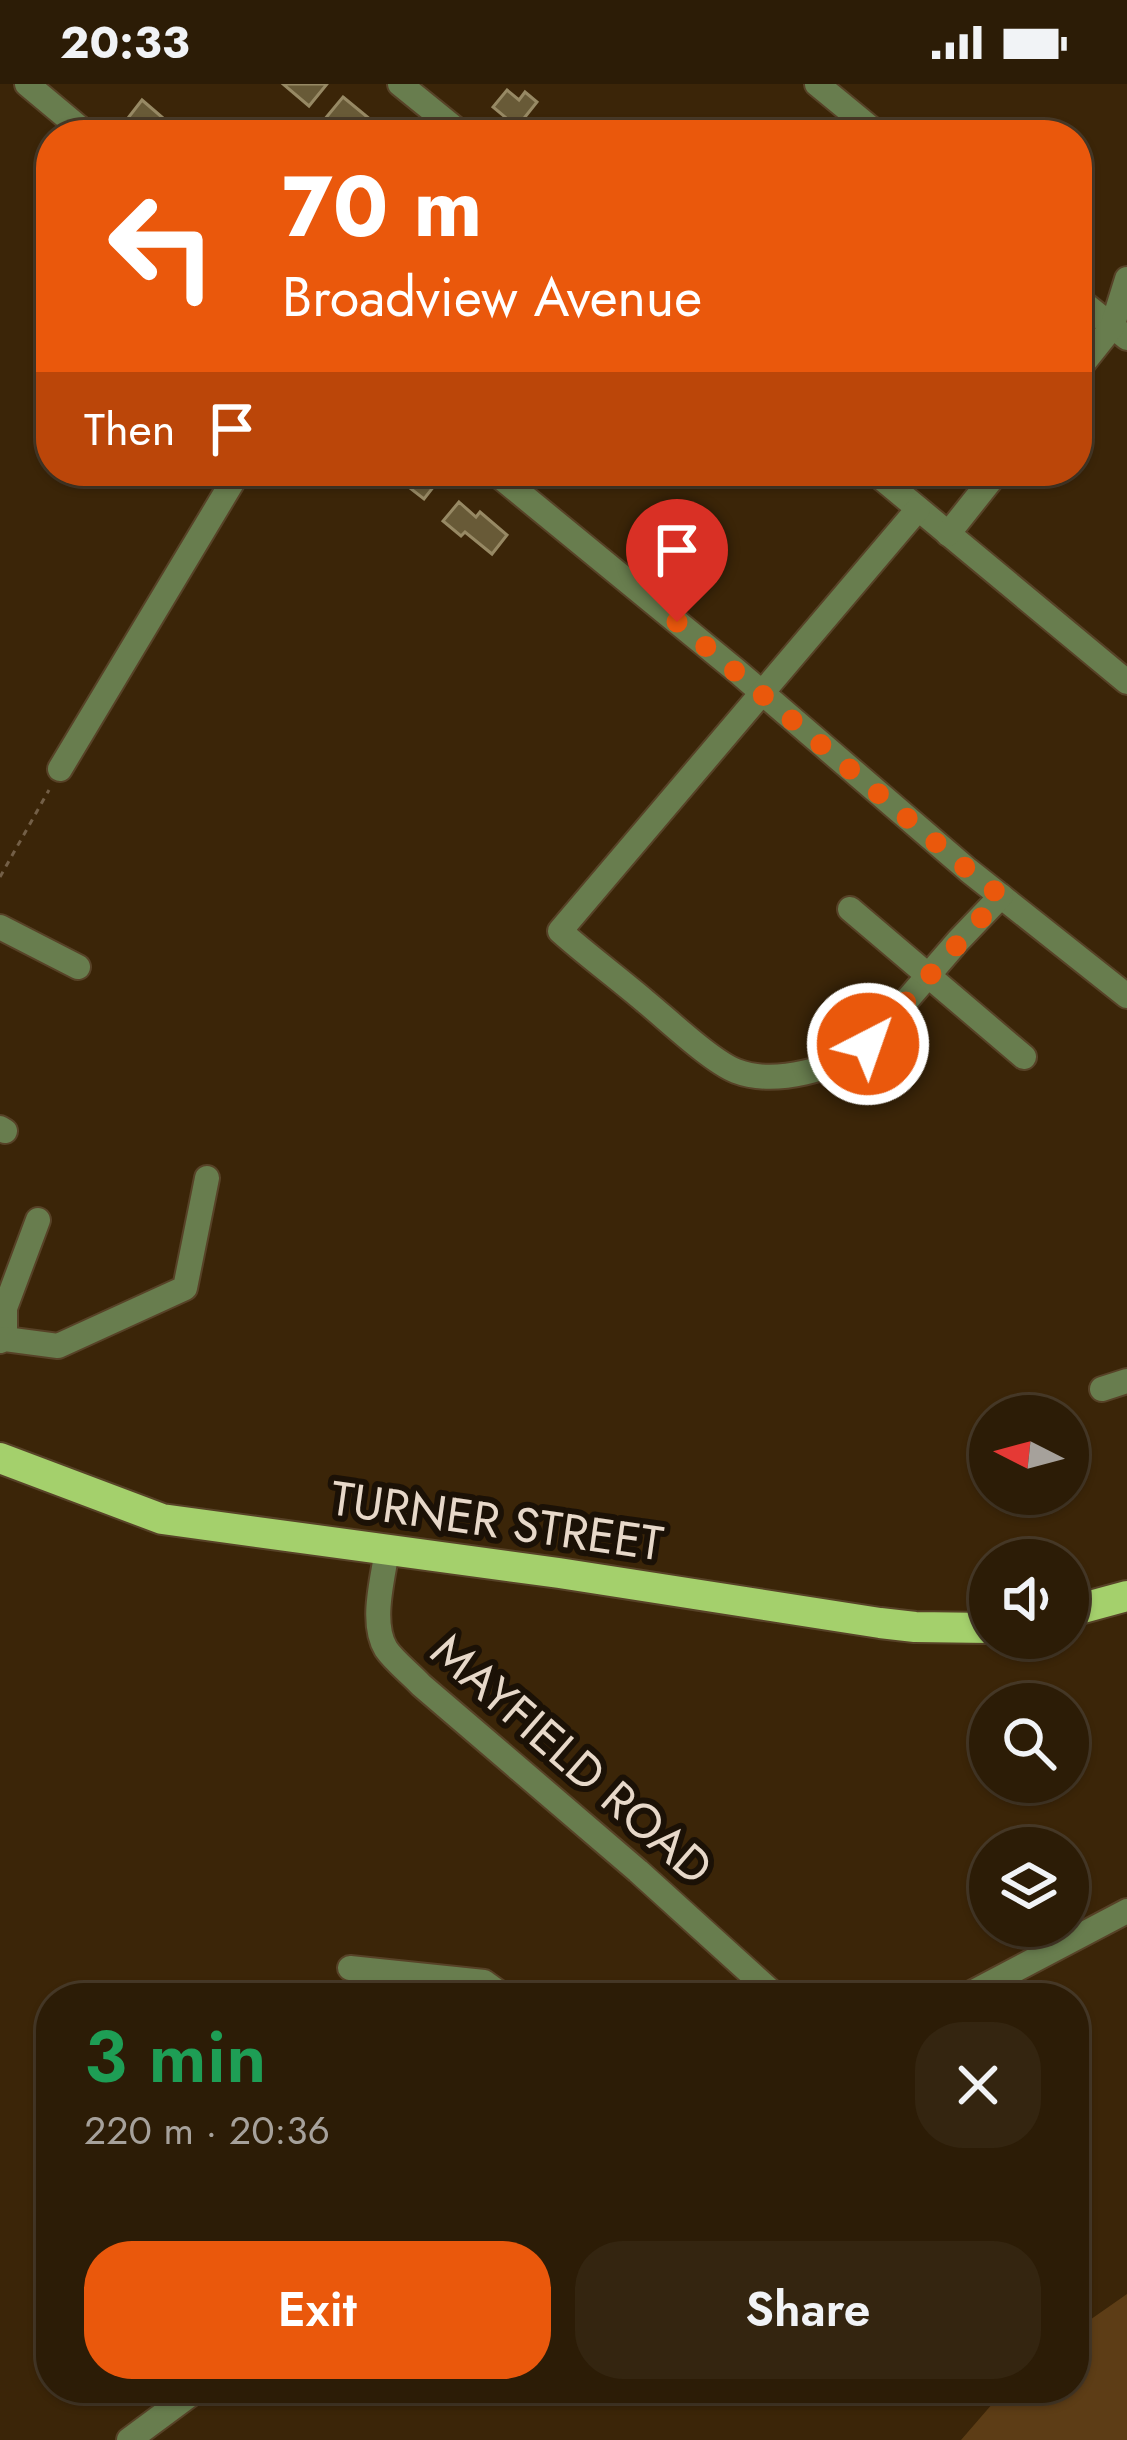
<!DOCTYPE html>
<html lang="en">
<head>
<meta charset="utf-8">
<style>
	:root { --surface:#2c1c06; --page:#342510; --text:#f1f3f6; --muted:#a6a19b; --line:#483a28; --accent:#ea580c }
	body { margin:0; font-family:Jost,sans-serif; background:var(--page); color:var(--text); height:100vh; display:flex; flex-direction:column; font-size:45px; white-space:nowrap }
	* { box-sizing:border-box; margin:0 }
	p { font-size:39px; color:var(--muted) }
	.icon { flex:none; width:66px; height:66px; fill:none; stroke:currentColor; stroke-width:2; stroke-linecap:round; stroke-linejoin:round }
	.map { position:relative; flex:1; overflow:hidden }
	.side { position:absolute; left:36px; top:1899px; width:1053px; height:420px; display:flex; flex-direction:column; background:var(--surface); border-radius:48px; box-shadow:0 3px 9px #0004,0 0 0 3px var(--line) }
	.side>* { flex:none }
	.top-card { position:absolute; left:36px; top:36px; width:1056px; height:366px; border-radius:48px; box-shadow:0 3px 9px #0004,0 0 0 3px var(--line); background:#ea580c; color:#fff; overflow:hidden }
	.needle { width:78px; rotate:276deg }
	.fabs { position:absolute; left:969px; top:1311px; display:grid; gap:24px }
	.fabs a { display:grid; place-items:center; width:120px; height:120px; border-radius:50%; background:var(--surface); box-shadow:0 3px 9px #0004,0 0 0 3px var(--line); font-size:60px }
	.pin { position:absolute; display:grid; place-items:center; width:102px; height:102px; color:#fff; margin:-123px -51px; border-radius:50% 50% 50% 0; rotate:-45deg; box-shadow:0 0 12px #0007 }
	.pin .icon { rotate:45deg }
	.me { position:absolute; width:132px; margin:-66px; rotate:41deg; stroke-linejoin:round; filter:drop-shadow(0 0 9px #0008) }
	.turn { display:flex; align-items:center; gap:42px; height:252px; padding:0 48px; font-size:54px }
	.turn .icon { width:156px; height:156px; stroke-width:2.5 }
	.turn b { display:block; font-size:84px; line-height:102px }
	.then { display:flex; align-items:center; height:114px; padding:0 48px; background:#0003; gap:24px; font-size:45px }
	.round { display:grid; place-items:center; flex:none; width:126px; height:126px; border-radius:48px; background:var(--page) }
	.overview { display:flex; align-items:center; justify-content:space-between; height:204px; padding:0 48px }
	h1 { font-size:72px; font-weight:600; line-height:90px; color:#1e9e55 }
	.cta { display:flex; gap:24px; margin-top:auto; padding:24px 48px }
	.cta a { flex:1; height:138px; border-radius:48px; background:var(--accent); color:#fff; font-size:48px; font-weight:600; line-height:138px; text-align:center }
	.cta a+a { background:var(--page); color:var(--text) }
	.status { display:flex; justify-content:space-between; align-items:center; height:84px; padding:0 60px; background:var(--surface); direction:ltr }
	.status svg { height:33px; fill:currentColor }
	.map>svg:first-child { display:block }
	.green { fill:#5d3d16 }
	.building { fill:#685a37; stroke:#978964; stroke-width:3 }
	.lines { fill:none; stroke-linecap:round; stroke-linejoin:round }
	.minor-casing { stroke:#574227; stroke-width:28 }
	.major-casing { stroke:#574227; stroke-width:34 }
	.path { stroke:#735f47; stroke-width:3; stroke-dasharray:6 6; stroke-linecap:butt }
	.minor { stroke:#687d4e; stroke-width:24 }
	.major { stroke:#a4d06c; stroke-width:30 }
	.route { stroke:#ea580c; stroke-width:21; stroke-dasharray:0 37.8 }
	.labels { text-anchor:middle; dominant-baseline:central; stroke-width:12; stroke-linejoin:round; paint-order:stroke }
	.street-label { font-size:48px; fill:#e7d8c9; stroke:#1b1106 }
</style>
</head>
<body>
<div class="status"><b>20:33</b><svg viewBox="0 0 49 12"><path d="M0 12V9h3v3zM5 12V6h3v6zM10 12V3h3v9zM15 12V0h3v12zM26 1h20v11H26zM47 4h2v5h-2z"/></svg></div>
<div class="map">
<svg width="1127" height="2356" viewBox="0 0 1127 2356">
	<rect width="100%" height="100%" fill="#3b2508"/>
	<!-- green -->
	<polygon class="green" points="1127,2210 1127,2356 961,2356 1006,2304 1074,2304 1074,2247"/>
	<!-- building -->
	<g class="building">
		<polygon points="283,0 327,0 309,22"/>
		<polygon points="507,6 519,16 525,8 537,18 517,43 493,23"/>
		<polygon points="343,13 371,36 366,42 377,51 343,51 324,36"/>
		<polygon points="142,16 170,40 161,51 148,51 128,34"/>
		<polygon points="388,387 426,387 438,397 424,415"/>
		<polygon points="459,418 476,433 480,428 507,451 492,470 465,448 461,452 443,437"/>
	</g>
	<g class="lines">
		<defs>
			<g id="minor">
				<polyline points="27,0 88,51"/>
				<polyline points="400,0 463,51"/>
				<polyline points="817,0 879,51"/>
				<polyline points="1077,214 1127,254"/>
				<polyline points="1077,287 1112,243 1127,195"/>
				<polyline points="493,387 738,588 968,786 1127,912"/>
				<polyline points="873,387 1127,598"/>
				<path d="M 918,425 L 560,847 C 588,872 618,894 646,918 C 668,936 711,977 736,987 C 775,1002 836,985 869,960 L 958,857 L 1001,812"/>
				<polyline points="948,450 998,387"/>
				<polyline points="60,685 239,387"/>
				<polyline points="850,825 1024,973"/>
				<polyline points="0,843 78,883"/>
				<polyline points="0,1044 5,1047"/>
				<polyline points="5,1255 5,1224 38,1136"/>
				<polyline points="0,1257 5,1255 58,1262 185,1204 207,1094"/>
				<polyline points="1102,1305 1127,1297"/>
				<path d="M 387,1466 C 383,1494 370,1539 386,1565 C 395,1578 410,1589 421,1601 L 638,1787 L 778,1914"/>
				<polyline points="350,1884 484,1898 506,1914"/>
				<polyline points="962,1914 1127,1827"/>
				<polyline points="129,2356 199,2304"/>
			</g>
			<g id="major">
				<polyline points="0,1374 162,1435 559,1489 880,1539 915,1543 990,1544"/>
				<polyline points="1068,1528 1127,1512"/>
			</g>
		</defs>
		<!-- minor casing -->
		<use href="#minor" class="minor-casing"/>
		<!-- major casing -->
		<use href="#major" class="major-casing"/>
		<!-- path -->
		<polyline class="path" points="0,793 49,706"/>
		<!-- minor -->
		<use href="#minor" class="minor"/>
		<!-- major -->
		<use href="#major" class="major"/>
	</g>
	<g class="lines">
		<!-- route -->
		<polyline class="route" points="677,538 968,786 1001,812 868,960"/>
	</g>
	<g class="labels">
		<!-- street labels -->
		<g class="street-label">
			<text transform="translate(497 1437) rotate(8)">TURNER STREET</text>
			<text transform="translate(572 1675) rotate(41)">MAYFIELD ROAD</text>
		</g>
	</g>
</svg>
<div class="fabs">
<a><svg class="needle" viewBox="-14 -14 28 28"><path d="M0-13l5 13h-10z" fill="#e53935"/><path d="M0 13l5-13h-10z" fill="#a6a19b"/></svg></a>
<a><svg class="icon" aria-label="sound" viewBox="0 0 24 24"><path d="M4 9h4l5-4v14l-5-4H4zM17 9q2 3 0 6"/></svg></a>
<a><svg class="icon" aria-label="search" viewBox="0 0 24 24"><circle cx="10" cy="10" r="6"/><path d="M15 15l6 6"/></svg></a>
<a><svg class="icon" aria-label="layers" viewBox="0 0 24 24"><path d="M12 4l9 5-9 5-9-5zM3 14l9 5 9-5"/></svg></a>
</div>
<div class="pin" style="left:677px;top:538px;background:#d93025"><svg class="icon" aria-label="arrive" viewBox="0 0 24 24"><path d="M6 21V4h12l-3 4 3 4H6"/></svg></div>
<svg class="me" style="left:868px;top:960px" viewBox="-20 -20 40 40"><circle r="17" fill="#ea580c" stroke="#fff" stroke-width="3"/><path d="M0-11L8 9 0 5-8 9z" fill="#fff"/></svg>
<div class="top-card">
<div class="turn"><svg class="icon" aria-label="left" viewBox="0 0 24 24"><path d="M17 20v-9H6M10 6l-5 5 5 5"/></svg><div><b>70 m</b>Broadview Avenue</div></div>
<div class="then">Then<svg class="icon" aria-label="arrive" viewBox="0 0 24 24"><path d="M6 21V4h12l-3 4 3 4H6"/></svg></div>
</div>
<section class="side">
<div class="overview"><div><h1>3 min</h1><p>220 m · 20:36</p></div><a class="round"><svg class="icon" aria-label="close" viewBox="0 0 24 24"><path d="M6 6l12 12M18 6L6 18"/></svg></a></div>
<div class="cta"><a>Exit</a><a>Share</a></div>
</section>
</div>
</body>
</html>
